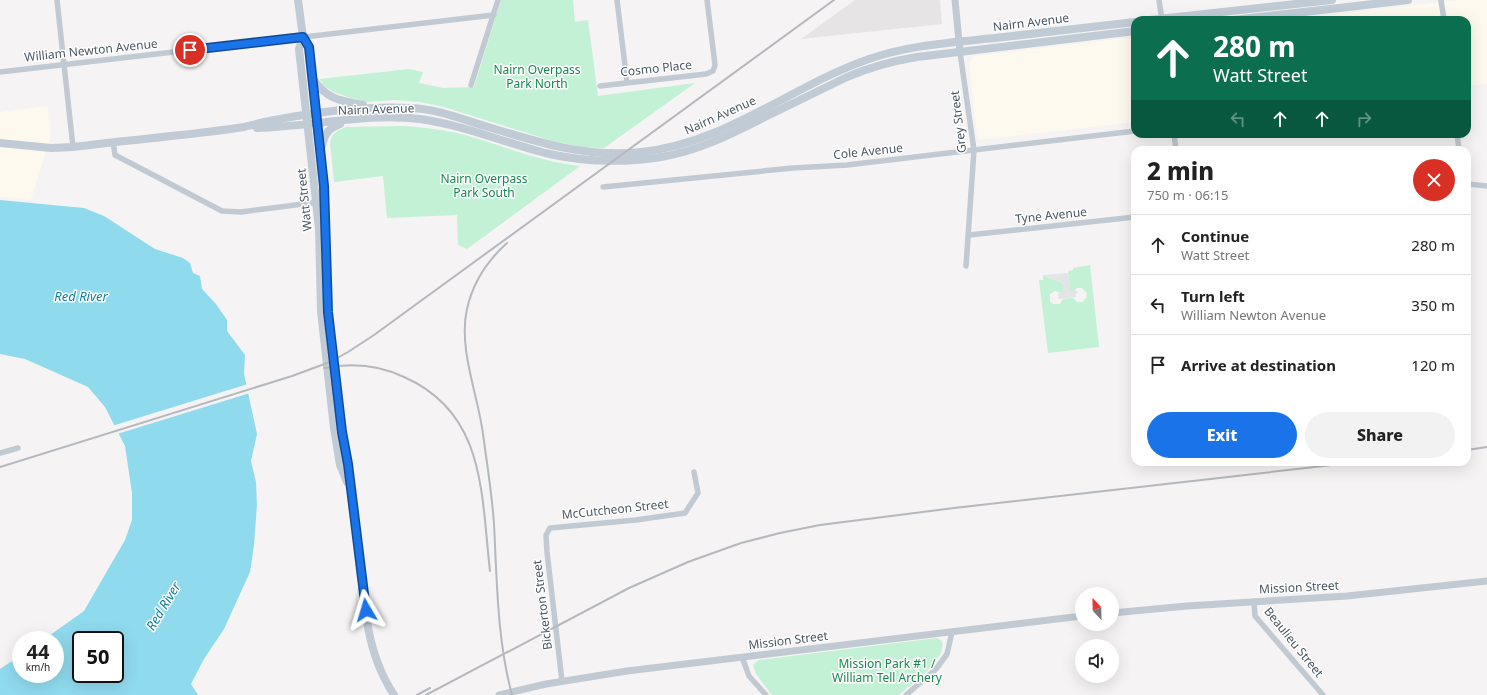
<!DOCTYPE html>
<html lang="en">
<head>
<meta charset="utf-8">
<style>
	:root { --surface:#fff; --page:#f2f2f2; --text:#222; --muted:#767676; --line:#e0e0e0; --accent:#1a73e8 }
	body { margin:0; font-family:"Noto Sans",sans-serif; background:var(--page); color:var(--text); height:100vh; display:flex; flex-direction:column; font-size:15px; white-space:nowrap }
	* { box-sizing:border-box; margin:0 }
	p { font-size:13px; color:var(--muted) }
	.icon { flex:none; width:22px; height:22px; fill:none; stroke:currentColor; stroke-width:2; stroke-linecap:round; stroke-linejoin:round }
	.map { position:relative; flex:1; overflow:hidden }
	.details { position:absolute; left:1131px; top:146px; width:340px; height:320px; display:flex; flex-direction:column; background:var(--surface); border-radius:12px; box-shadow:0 4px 16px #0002 }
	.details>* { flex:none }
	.top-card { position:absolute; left:1131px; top:16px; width:340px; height:122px; border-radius:12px; box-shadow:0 4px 16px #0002; background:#0b6e4f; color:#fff; overflow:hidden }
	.needle { width:26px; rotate:338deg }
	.controls { position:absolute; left:1075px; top:587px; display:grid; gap:8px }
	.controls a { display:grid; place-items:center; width:44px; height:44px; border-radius:50%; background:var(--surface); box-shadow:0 4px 16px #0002; font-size:20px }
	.speed { position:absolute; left:12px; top:631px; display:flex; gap:8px; font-size:20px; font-weight:700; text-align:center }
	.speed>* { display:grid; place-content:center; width:52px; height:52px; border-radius:50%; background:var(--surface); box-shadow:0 4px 16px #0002; line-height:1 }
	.speed small { font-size:10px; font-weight:400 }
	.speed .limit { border:2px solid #111; border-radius:6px; background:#fff; color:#111 }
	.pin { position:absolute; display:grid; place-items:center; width:34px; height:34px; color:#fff; margin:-17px; border:2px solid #fff; border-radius:50%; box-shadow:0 1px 4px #0007 }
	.me { position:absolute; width:44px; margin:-22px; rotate:353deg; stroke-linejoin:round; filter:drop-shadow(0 0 3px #0008) }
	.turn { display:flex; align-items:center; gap:14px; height:84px; padding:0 16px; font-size:18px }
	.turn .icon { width:52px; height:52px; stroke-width:2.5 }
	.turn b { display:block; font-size:28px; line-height:34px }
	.lanes { display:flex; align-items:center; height:38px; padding:0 16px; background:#0003; justify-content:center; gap:20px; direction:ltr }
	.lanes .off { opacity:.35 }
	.round { display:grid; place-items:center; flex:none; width:42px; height:42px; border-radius:21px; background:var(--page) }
	.overview { display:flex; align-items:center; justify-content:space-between; height:68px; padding:0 16px }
	h1 { font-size:24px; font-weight:800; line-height:30px }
	.cta { display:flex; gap:8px; margin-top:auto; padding:8px 16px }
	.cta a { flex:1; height:46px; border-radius:24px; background:var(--accent); color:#fff; font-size:16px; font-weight:800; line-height:46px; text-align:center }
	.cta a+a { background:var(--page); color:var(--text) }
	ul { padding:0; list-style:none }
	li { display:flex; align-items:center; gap:12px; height:60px; padding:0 16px; border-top:1px solid var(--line) }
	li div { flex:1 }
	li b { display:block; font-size:15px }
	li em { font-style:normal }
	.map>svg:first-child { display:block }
	.commercial { fill:#fdf9ef }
	.education { fill:#e6e4e5 }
	.airport { fill:#e2e4e7 }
	.green { fill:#c3f1d5 }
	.water { fill:#90daee; fill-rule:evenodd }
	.pier { fill:#f5f3f3 }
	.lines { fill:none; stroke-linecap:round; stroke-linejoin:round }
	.minor { stroke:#c1cad2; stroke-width:5.5 }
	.tertiary { stroke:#c1cad2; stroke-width:7 }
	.secondary { stroke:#c1cbd6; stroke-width:8 }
	.rail { stroke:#b5b8bd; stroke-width:2 }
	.route-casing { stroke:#114b97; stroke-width:10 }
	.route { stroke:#1a73e8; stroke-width:7 }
	.labels { text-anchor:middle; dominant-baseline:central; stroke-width:3; stroke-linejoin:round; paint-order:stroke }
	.street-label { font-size:12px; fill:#4a5661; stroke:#fff }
	.park-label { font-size:12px; fill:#17864f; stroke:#fff }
	.water-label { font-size:13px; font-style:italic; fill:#0c7c9b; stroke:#fff }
</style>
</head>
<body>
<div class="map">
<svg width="1487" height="695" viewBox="0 0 1487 695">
	<rect width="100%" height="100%" fill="#f5f3f3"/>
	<!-- commercial -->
	<g class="commercial">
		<polygon points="1458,0 1487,0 1487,84 1467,86 1467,20 1285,20"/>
		<polygon points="1135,37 1135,122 978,140 969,63 974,56"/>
		<polygon points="48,106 51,136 31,200 0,197 0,112"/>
	</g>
	<!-- education -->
	<polygon class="education" points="855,0 940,0 942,24 801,39"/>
	<!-- airport -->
	<polygon class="airport" points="1068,273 1070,287 1078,292 1076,294 1076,297 1059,299 1058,295 1064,288 1059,281 1044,275"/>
	<!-- green -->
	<g class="green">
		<polygon points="501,0 573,0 575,22 588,20 598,96 695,83 604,148 583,147 556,142 444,107 420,102 394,100 368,102 350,98 332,91 324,86 320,79 409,69 423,72 419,83 443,88 474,87"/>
		<path d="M 404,126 C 420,127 437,129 453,132 C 496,142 536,162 580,166 L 467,249 L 458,245 L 457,215 L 387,218 L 383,176 L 334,182 L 330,143 L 332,136 L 337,131 L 346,127 Z"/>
		<path d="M 1090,265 L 1099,347 L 1048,353 L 1039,280 L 1043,280 L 1043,275 L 1044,275 C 1052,280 1062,279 1064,288 L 1061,293 L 1055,291 L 1050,294 L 1050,301 L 1053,304 L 1060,304 L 1063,299 L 1073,298 L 1077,302 L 1083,302 L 1086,298 L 1087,293 L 1082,288 L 1077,288 L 1074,291 L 1070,289 L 1068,271 L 1073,270 L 1073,268 Z"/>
		<path d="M 937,638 L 942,641 C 947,661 912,683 899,695 L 772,695 L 756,674 L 753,665 L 759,660 Z"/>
	</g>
	<!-- water -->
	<path class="water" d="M 0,200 L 84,208 L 104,216 L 155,249 L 183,258 L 190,263 L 193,273 L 200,276 L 202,289 L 216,304 L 227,320 L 227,331 L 245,355 L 244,374 L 257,434 L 251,461 L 256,482 L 257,505 L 254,545 L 250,572 L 224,629 L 204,659 L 191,684 L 198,695 L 0,695 L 0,669 L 21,655 L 21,674 L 55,674 L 55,640 L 43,640 L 84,611 L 125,540 L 132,520 L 132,493 L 125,446 L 105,407 L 88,387 L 25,359 L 0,354 ZM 81,640 L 115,640 L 115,674 L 81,674 Z"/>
	<!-- pier -->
	<polygon class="pier" points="248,384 250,393 117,434 112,426"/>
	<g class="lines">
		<!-- minor -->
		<g class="minor">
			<polyline points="57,0 73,147"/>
			<polyline points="617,0 627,82"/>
			<polyline points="1159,0 1162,20"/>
			<polyline points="1441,0 1444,20"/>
			<polyline points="960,52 974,150 966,266"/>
			<polyline points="0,72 494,15"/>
			<polyline points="471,85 498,0"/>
			<polyline points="600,86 706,74 713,71 715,65 707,0"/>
			<polyline points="1174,134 1176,150"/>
			<polyline points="1457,134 1459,150"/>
			<polyline points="113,142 115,155 222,211 241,212 319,202"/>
			<polyline points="1467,182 1468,184 1487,186"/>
			<polyline points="603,187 793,168 847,165 1135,131"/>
			<polyline points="969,235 1135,217"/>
			<polyline points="0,453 18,448"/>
			<polyline points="1254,601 1255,616 1323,695"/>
			<polyline points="742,657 749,676 766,695"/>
			<polyline points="562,681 547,552 546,535 550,528 636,520 685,513 698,493 694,472"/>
			<polyline points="906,695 936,669 947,654 952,632"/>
		</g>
		<!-- tertiary -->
		<g class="tertiary">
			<polyline points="955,0 960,52"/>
			<polyline points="1112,613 1187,606 1347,596 1487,581"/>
			<polyline points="499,695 546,684 627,671 1082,616"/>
		</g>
		<!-- secondary -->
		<g class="secondary">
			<path d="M 298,0 L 303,37 L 309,47 L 324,186 L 328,312 L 342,433 L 348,464 L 367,621 C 371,648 379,672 394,695"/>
			<polyline points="1150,20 1332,0"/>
			<polyline points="1234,20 1408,0"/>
			<polyline points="303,37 299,49 319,228 321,311 334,428 340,465 347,482"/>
			<path d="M 313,79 C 326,99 341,101 363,105"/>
			<path d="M 257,128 C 310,127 368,112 420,119 C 463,125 503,142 545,153 C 583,162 623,163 661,157 C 698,151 732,134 765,117 C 792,104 820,90 847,77 C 870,67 893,61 917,57 L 1135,31"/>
			<path d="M 0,143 L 51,148 L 73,147 C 127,140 182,136 237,128 C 251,126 265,121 280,119 C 323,111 367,106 411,108 C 437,109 461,119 485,126 C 537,142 586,158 641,152 C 725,144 791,86 869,59 C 912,44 959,42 1004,37 C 1048,32 1091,27 1135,22"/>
			<path d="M 322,146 C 325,133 328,129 340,124"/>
		</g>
		<!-- rail -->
		<g class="rail">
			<path d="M 507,243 C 487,261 473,282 467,309 C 458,348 478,395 483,434 C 487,464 492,494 494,524 C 497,581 497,639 512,695"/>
			<path d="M 324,368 C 350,363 379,365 404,377 C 486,413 481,494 490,571"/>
			<polyline points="1467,450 1487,447"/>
			<polyline points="0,467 292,376 330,362 348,352 374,335 834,0"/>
			<polyline points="417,695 430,688"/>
			<polyline points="426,695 629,588 688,562 741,543 780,533 820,525 954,508 1359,462"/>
		</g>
	</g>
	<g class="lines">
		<defs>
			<polyline id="route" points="190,50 303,37 309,47 324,186 328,312 342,432 348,464 366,610"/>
		</defs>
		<!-- route casing -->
		<use href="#route" class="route-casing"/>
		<!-- route -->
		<use href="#route" class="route"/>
	</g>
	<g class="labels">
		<!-- street labels -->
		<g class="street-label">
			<text transform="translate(1031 22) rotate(-7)">Nairn Avenue</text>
			<text transform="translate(91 50) rotate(-6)">William Newton Avenue</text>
			<text transform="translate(656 68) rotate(-6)">Cosmo Place</text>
			<text transform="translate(376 109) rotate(-2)">Nairn Avenue</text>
			<text transform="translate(720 115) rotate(-24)">Nairn Avenue</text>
			<text transform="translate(958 122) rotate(-97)">Grey Street</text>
			<text transform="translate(868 151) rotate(-6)">Cole Avenue</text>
			<text transform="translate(304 200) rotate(-96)">Watt Street</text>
			<text transform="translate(1051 215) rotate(-6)">Tyne Avenue</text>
			<text transform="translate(615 509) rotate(-6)">McCutcheon Street</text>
			<text transform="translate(1299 587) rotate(-3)">Mission Street</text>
			<text transform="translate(542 605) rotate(-97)">Bickerton Street</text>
			<text transform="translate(788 640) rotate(-7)">Mission Street</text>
			<text transform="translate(1294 642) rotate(51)">Beaulieu Street</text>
		</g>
		<!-- park labels -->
		<g class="park-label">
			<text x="537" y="69">Nairn Overpass<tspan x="537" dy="14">Park North</tspan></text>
			<text x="484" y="178">Nairn Overpass<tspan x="484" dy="14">Park South</tspan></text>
			<text x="887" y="663">Mission Park #1 /<tspan x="887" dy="14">William Tell Archery</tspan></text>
		</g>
		<!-- water labels -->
		<g class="water-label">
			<text x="81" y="296">Red River</text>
			<text transform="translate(163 606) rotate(-59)">Red River</text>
		</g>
	</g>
</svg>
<div class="controls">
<a><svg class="needle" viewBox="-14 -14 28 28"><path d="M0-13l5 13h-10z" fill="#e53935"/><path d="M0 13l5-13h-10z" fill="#767676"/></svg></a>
<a><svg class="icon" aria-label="sound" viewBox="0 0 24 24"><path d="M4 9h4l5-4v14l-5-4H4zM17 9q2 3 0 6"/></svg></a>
</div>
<div class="speed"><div>44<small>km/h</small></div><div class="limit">50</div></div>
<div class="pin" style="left:190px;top:50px;background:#d93025"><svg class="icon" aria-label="arrive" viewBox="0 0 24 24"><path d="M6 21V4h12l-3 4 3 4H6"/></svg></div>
<svg class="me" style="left:366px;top:610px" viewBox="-20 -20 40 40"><path d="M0-17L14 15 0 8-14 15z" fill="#1a73e8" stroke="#fff" stroke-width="4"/></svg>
<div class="top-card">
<div class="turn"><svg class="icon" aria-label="ahead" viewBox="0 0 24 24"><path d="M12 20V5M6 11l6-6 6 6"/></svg><div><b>280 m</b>Watt Street</div></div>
<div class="lanes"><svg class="icon off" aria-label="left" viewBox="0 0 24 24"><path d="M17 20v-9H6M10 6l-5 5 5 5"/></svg><svg class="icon" aria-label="ahead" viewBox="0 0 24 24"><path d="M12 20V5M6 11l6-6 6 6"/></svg><svg class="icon" aria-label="ahead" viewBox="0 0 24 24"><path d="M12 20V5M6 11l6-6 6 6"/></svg><svg class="icon off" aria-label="right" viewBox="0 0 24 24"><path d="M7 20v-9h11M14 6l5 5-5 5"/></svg></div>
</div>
<section class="details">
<div class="overview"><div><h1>2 min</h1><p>750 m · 06:15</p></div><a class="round" style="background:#d93025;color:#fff"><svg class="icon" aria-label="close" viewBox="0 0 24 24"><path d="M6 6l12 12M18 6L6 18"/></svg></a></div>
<ul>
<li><svg class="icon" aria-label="ahead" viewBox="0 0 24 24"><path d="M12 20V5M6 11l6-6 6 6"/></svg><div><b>Continue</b><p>Watt Street</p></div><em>280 m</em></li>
<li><svg class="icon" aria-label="left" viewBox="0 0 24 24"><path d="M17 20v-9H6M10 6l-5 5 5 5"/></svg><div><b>Turn left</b><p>William Newton Avenue</p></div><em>350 m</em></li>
<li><svg class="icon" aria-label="arrive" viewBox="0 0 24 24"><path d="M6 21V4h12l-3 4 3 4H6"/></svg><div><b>Arrive at destination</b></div><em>120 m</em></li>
</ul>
<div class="cta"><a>Exit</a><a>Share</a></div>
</section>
</div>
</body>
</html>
